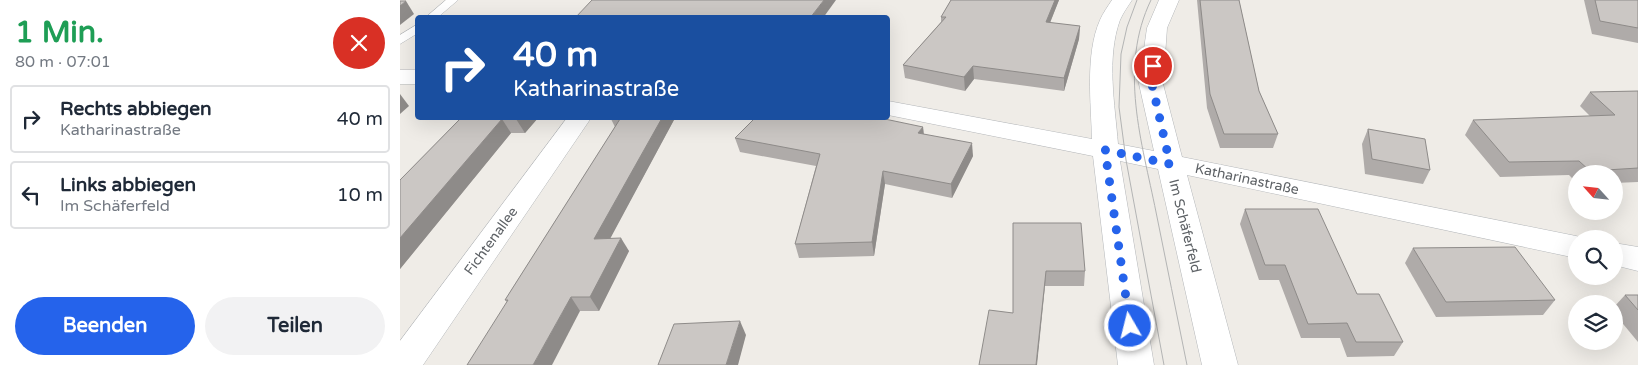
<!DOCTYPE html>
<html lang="de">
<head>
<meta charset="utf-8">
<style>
	:root { --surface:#fff; --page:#f2f2f3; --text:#1f2937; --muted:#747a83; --line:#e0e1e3; --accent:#2563eb }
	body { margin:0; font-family:"Varela Round",sans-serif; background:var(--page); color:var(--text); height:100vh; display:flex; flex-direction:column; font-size:19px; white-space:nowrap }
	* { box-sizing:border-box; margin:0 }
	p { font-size:16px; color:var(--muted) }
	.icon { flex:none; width:28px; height:28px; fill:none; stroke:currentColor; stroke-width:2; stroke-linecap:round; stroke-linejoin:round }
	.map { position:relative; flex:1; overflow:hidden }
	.details { display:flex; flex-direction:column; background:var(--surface); width:400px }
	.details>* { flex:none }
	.top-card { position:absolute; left:15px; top:15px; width:475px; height:105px; border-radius:5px; box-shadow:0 5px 20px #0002; background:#1a4fa0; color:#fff; overflow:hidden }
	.needle { width:32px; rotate:297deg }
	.controls { position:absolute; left:1168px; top:165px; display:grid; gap:10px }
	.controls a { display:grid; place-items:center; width:55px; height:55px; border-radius:50%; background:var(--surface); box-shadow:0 5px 20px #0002; font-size:25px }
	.pin { position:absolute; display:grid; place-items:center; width:42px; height:42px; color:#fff; margin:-21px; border:2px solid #fff; border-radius:50%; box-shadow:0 1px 5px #0007 }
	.me { position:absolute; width:55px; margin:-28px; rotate:352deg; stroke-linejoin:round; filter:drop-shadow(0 0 4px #0008) }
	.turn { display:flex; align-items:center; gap:18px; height:105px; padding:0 15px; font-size:22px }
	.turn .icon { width:65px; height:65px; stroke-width:2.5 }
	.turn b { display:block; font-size:35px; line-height:42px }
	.round { display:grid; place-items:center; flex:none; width:52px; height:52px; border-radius:26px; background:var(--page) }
	.summary { display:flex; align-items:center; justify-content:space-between; height:85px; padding:0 15px }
	h1 { font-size:30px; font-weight:700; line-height:38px; color:#1e9e55 }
	.action { display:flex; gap:10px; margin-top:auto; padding:10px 15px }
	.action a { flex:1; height:58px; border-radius:30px; background:var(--accent); color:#fff; font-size:20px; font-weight:700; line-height:58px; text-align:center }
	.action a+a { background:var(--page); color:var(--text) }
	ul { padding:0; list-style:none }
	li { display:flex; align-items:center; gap:15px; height:68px; margin:0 10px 8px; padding:0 5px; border:2px solid var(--line); border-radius:5px }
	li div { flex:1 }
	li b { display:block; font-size:19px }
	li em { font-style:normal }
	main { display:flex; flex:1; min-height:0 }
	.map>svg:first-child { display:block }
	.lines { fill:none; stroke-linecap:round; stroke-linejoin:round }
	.service-casing { stroke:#b4b7ba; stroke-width:1 }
	.minor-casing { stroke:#b4b7ba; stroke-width:1 }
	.service { fill:#fff; fill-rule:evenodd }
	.minor { fill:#fff; fill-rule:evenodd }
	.tram { stroke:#b3b4b4; stroke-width:1 }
	.wall { fill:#afaba9 }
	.shaded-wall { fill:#8e8b89 }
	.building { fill:#cbc7c4; stroke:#8e8b89 }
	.route { stroke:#2563eb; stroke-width:9; stroke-dasharray:0 16.2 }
	.labels { text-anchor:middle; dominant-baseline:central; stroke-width:5; stroke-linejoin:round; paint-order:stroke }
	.street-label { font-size:14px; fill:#5e6266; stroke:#fff }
</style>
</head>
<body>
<main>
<section class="details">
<div class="summary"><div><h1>1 Min.</h1><p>80 m · 07:01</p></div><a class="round" style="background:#d93025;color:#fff"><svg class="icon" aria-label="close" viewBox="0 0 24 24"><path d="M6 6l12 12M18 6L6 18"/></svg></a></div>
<ul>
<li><svg class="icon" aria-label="right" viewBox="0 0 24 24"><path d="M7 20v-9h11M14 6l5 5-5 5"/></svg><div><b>Rechts abbiegen</b><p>Katharinastraße</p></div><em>40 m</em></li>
<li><svg class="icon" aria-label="left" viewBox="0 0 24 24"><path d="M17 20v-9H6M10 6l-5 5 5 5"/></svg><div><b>Links abbiegen</b><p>Im Schäferfeld</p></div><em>10 m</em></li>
</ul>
<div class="action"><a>Beenden</a><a>Teilen</a></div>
</section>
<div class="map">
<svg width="1238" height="365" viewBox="0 0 1238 365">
	<rect width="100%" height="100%" fill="#efece7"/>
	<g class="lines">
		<defs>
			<g id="service">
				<polygon points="46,0 58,0 37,18 25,18"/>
				<polygon points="18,24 18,33 0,44 0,35"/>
			</g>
			<g id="minor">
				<path d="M 712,0 L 732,0 C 728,6 723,13 720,20 C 706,58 715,105 718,144 L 754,151 L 739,84 L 747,28 L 759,0 L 779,0 L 767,28 L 763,84 L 782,157 L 1176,236 L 1186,239 L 1176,239 L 1176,258 L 787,175 L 838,365 L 802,365 L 758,169 L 720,161 L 754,365 L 718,365 L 693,156 L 488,115 L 488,101 L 692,139 C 691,103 685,54 700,20 C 703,13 708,6 712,0 Z"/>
				<rect x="0" y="70" width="18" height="14"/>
				<polygon points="167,118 191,118 23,365 0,365 0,341"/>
				<polygon points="1214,243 1238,247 1238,271 1214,265"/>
			</g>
		</defs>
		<!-- service casing -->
		<use href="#service" class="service-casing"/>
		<!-- minor casing -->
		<use href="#minor" class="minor-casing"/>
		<!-- service -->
		<use href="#service" class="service"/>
		<!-- minor -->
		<use href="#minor" class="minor"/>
		<!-- tram -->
		<g class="tram">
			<polyline points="737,0 727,27 721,54 719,107 726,160 764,365"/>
			<path d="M 751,0 C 718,68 742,142 756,212 C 766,263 777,314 787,365"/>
		</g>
	</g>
	<!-- wall -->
	<g class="wall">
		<polygon points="551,0 659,0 650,23 680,26 679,39 664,91 574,79 565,91 505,78 503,65 541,22 541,17"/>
		<polygon points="797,0 839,0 859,91 878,134 873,148 820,148 807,108"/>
		<polygon points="1184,0 1238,0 1238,43 1192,34"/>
		<polygon points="1238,91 1238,182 1214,183 1214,174 1176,174 1176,182 1169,175 1100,177 1065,135 1073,120 1190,116 1180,106 1190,92"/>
		<polygon points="61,118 138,118 125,133 111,133 0,269 0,180"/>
		<polygon points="275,118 210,238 229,251 199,311 180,311 107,302 105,300 215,127 211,119"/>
		<polygon points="523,127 524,134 573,156 552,198 485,184 474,256 399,258 395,244 416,166 340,152 335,138"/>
		<polygon points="968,129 1030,170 1023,184 965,174 962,144"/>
		<polygon points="845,209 957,294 1003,342 994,356 947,357 940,338 901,338 879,280 859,280 840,224"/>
		<polygon points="613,223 685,271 684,286 645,286 613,313"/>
		<polygon points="1013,248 1155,300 1143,315 1036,317 1005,263"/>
		<polygon points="1225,295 1238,295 1238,342 1214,313 1214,307"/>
	</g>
	<!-- shaded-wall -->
	<g class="shaded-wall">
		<polygon points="424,0 436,0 423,18 410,18"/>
		<polygon points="655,0 659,0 645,35 646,22"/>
		<polygon points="6,1 14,14 0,25 0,6"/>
		<polygon points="680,26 679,39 664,91 664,78"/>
		<polygon points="573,66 574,79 565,91 564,77"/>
		<polygon points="0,94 9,106 0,114"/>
		<polygon points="117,118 138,118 125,133 116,119"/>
		<polygon points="262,118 275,118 203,252 194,239"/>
		<polygon points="102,119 111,133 0,269 0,238"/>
		<polygon points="523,127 524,140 518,133"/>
		<polygon points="572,143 573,156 552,198 551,184"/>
		<polygon points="483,171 485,184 474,256 472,242"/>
		<polygon points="221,238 229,251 199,311 190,297"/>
		<polygon points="646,271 645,286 637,365 636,365"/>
		<polygon points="171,297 180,311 152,365 133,365"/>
		<polygon points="340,321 346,335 338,365 326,365"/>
	</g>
	<!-- building -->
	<g class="building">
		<polygon points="192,0 424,0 410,18 175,18"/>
		<polygon points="551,0 655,0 646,22 680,26 664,78 573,66 564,77 503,65 546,17 541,17"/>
		<polygon points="800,0 839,0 859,91 878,134 824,134 810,94"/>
		<polygon points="1195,0 1238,0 1238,28 1200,21"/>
		<polygon points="0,1 6,1 0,6"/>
		<polygon points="1238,91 1238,168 1190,171 1179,161 1109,162 1073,120 1215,115 1190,92"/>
		<polygon points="61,118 117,118 116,119 102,119 0,238 0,180"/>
		<polygon points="212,118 262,118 194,239 221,238 190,297 171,297 133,365 67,365 108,300 105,300 220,119 211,119"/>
		<polygon points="355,118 480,118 523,127 518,133 572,143 551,184 483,171 472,242 395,244 420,154 335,138"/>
		<polygon points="968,129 1025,139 1030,170 972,159"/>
		<polygon points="845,209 918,209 957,294 979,294 1003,342 956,342 947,323 908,324 885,265 865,265"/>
		<polygon points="613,223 681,223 685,271 646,271 636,365 579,365 589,310 613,313"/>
		<polygon points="1115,247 1155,300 1046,302 1013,248"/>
		<polygon points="1225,295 1238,295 1238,310"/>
		<polygon points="340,321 326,365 258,365 274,324"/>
	</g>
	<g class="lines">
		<!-- route -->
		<polyline class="route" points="730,326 705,150 770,164 752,84 753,66"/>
	</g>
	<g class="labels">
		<!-- street labels -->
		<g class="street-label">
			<text transform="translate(847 179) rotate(12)">Katharinastraße</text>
			<text transform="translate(785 226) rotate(76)">Im Schäferfeld</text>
			<text transform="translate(91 241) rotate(-54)">Fichtenallee</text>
		</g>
	</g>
</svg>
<div class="controls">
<a><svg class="needle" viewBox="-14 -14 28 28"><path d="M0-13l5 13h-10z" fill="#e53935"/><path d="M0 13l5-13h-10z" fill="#747a83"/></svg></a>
<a><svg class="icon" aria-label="search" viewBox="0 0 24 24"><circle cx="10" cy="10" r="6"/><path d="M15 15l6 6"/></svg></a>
<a><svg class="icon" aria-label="layers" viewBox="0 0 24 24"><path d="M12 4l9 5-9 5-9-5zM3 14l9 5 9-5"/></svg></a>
</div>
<div class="pin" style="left:753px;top:66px;background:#d93025"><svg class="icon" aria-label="arrive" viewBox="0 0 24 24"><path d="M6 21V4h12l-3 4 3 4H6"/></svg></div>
<svg class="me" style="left:730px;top:326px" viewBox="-20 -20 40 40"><circle r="17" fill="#2563eb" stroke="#fff" stroke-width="3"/><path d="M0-11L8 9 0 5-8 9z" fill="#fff"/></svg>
<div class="top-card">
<div class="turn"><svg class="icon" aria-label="right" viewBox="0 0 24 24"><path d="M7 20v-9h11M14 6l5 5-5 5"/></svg><div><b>40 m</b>Katharinastraße</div></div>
</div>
</div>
</main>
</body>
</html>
